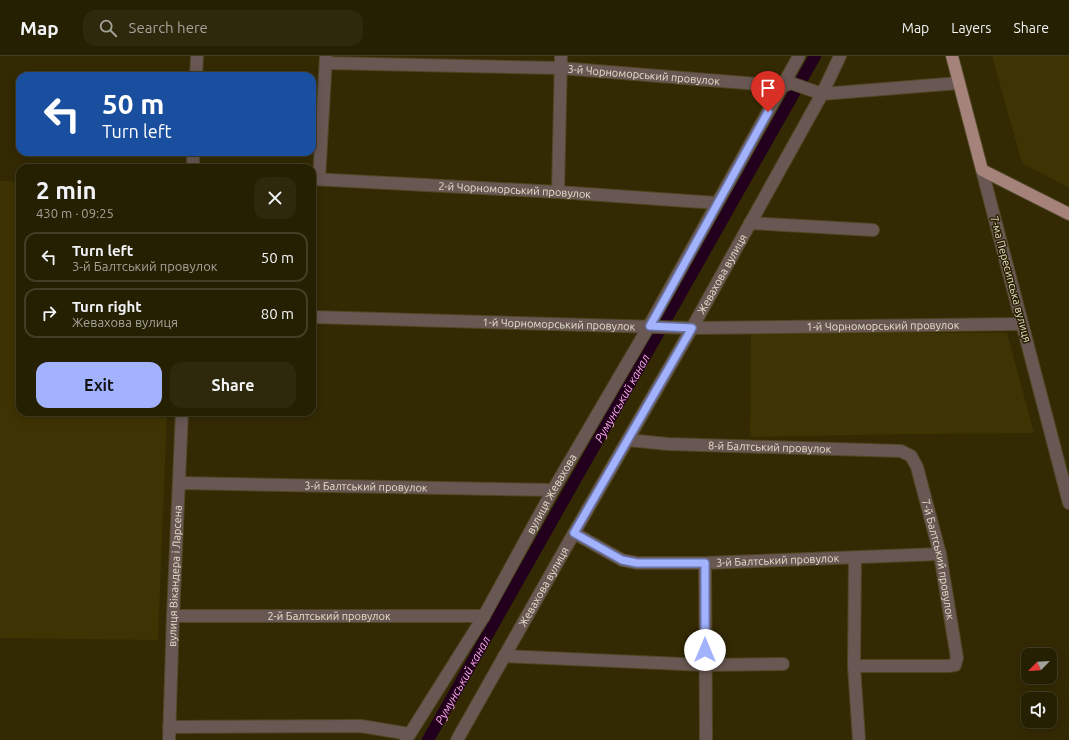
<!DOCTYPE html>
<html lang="en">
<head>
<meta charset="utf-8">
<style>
	:root { --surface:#262003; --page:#2e280d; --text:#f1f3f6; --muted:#a4a39a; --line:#423e25; --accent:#a3b2fd }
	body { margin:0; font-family:Ubuntu,sans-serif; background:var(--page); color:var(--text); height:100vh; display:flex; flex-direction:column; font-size:15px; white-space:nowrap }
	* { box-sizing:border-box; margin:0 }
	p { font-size:13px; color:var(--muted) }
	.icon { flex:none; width:22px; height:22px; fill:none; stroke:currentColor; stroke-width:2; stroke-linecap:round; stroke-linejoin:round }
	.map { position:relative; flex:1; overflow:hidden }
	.details { position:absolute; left:16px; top:108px; width:300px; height:252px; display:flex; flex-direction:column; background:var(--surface); border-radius:12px; box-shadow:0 2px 10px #0003,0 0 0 1px var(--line) }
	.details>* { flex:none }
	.top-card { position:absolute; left:16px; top:16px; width:300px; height:84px; border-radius:12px; box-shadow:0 2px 10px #0003,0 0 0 1px var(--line); background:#1a4fa0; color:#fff; overflow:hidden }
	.needle { width:26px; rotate:245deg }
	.tools { position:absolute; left:1021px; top:592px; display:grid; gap:8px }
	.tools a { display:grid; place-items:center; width:36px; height:36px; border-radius:8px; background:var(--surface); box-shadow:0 2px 10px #0003,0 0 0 1px var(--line); font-size:20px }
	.pin { position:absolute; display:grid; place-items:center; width:34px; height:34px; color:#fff; margin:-41px -17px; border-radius:50% 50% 50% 0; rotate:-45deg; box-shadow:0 0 4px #0007 }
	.pin .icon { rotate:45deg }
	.me { position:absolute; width:44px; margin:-22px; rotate:0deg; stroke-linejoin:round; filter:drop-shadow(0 0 3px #0008) }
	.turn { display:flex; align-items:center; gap:14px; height:84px; padding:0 20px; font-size:18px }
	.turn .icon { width:52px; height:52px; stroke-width:2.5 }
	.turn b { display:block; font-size:28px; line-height:34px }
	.round { display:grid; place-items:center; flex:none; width:42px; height:42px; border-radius:12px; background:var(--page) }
	.summary { display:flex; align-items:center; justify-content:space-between; height:68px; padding:0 20px }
	h1 { font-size:24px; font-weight:700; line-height:30px }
	.action { display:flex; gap:8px; margin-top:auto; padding:8px 20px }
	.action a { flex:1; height:46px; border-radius:12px; background:var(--accent); color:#111; font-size:16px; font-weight:700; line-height:46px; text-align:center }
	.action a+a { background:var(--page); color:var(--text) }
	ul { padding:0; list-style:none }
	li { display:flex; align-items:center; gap:12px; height:50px; margin:0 8px 6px; padding:0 12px; border:2px solid var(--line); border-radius:12px }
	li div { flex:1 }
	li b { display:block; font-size:15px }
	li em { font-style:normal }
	header { display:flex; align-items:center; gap:24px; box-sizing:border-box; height:56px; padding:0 20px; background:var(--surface); border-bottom:1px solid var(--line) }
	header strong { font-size:19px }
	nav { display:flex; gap:22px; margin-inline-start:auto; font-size:14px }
	.search { width:280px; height:36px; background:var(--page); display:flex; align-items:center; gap:10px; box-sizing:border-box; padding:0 14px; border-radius:12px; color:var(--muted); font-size:15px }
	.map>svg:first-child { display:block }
	.built { fill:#3e3303 }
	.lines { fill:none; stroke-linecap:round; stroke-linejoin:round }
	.canal { stroke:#22001d; stroke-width:12 }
	.minor-casing { stroke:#4f4724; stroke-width:14 }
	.major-casing { stroke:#4f4724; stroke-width:14 }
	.minor { stroke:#695753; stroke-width:12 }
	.major { stroke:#a6837a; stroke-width:12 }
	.route-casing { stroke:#6a74a4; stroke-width:10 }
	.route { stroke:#a3b2fd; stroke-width:7 }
	.labels { text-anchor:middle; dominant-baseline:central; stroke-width:3; stroke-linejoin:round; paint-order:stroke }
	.street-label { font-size:11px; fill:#e5e0cc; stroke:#292000 }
	.water-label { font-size:12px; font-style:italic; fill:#fba9e9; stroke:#292000 }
</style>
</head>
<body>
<header>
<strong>Map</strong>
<div class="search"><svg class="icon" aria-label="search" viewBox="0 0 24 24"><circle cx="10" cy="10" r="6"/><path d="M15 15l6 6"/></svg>Search here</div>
<nav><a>Map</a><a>Layers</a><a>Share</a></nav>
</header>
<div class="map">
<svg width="1069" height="684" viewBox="0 0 1069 684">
	<rect width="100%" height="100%" fill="#332a04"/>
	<!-- built -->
	<g class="built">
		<polygon points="992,0 1069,0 1069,132 1022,107"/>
		<polygon points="0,125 20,126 20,356 167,356 158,584 0,582"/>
		<polygon points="751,276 1007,277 1034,377 912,378 750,381"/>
	</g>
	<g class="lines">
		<!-- canal -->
		<path class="canal" id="s1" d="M 428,684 L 815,0"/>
		<defs>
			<g id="minor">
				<path id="s2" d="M 326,7 L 560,12 L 782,30 L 791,27 L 822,38 L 959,27"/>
				<polyline points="196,20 197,0"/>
				<polyline points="193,112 193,96"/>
				<polyline points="982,114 1069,447"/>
				<path id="s3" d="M 312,123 L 558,136 L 717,147"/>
				<polyline points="319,123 326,1"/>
				<polyline points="558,136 561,0"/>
				<polyline points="750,167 873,174"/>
				<path id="s4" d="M 312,261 L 692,272 L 1022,268"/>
				<path id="s5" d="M 628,384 L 668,388 L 901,395 L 911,400 L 917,411 L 940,498 L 957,602 L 955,609 L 948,610 L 854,610"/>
				<path id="s6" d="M 180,427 L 553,434"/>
				<path id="s7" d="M 574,477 L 622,504 L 637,507 L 705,507 L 940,498"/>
				<polyline points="855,502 854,610 859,684"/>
				<polyline points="705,507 706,684"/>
				<path id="s8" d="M 173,560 L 484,560"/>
				<polyline points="504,600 705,609 783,608"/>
				<polyline points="169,671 361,670 409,678"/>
				<path id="s9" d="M 169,684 L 173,560 L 182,356"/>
				<path id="s10" d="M 406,684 L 484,560 L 553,434 L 649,270 L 799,0"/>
				<path id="s11" d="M 457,684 L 574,477 L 692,272 L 822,38 L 840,0"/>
			</g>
			<polyline id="major" points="952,0 982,114 1069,158"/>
		</defs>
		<!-- minor casing -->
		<use href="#minor" class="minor-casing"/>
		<!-- major casing -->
		<use href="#major" class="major-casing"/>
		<!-- minor -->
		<use href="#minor" class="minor"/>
		<!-- major -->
		<use href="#major" class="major"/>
	</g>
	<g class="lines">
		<defs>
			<polyline id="route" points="705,594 705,507 637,507 622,504 574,477 692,272 650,270 768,56"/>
		</defs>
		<!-- route casing -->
		<use href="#route" class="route-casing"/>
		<!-- route -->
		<use href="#route" class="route"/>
	</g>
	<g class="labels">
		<!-- street labels -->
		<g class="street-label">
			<text stroke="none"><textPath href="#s2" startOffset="318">3-й Чорноморський провулок</textPath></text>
			<text stroke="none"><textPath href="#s3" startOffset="203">2-й Чорноморський провулок</textPath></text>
			<text stroke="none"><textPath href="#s11" startOffset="536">Жевахова вулиця</textPath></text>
			<text transform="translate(1011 223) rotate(75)">7-ма Пересипська вулиця</text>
			<text stroke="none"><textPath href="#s4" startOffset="247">1-й Чорноморський провулок</textPath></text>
			<text stroke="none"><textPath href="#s4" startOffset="571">1-й Чорноморський провулок</textPath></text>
			<text stroke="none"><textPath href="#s5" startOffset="142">8-й Балтський провулок</textPath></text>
			<text stroke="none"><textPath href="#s6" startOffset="186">3-й Балтський провулок</textPath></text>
			<text stroke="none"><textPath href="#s10" startOffset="286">вулиця Жевахова</textPath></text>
			<text stroke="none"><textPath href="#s5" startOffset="392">7-й Балтський провулок</textPath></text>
			<text stroke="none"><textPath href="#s7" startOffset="211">3-й Балтський провулок</textPath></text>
			<text stroke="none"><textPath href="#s9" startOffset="164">вулиця Вікандера і Ларсена</textPath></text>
			<text stroke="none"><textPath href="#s11" startOffset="176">Жевахова вулиця</textPath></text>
			<text stroke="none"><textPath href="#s8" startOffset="156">2-й Балтський провулок</textPath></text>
		</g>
		<!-- water labels -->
		<g class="water-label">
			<text stroke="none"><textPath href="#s1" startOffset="393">Румунський канал</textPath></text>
			<text stroke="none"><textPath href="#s1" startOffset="69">Румунський канал</textPath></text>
		</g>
	</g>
</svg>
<div class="tools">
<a><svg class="needle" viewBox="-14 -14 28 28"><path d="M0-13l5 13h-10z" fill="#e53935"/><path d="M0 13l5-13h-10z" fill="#a4a39a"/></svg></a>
<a><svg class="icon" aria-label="sound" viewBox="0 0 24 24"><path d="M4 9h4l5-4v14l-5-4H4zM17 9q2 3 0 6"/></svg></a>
</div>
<div class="pin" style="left:768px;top:56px;background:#d93025"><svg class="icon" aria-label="arrive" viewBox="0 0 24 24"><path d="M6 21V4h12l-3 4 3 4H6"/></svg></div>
<svg class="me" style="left:705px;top:594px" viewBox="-20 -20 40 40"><circle r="19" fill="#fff"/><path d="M0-13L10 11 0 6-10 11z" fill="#a3b2fd"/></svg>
<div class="top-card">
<div class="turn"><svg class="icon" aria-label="left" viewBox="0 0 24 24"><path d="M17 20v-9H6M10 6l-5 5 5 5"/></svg><div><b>50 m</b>Turn left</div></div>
</div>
<section class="details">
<div class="summary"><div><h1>2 min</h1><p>430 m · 09:25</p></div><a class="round"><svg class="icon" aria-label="close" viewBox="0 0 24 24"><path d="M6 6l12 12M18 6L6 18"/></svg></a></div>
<ul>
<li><svg class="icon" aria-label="left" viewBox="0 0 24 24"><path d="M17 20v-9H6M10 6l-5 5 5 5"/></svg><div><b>Turn left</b><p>3-й Балтський провулок</p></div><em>50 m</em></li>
<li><svg class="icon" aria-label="right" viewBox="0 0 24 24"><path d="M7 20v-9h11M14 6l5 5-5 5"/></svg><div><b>Turn right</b><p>Жевахова вулиця</p></div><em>80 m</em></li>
</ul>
<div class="action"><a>Exit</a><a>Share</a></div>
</section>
</div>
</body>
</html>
